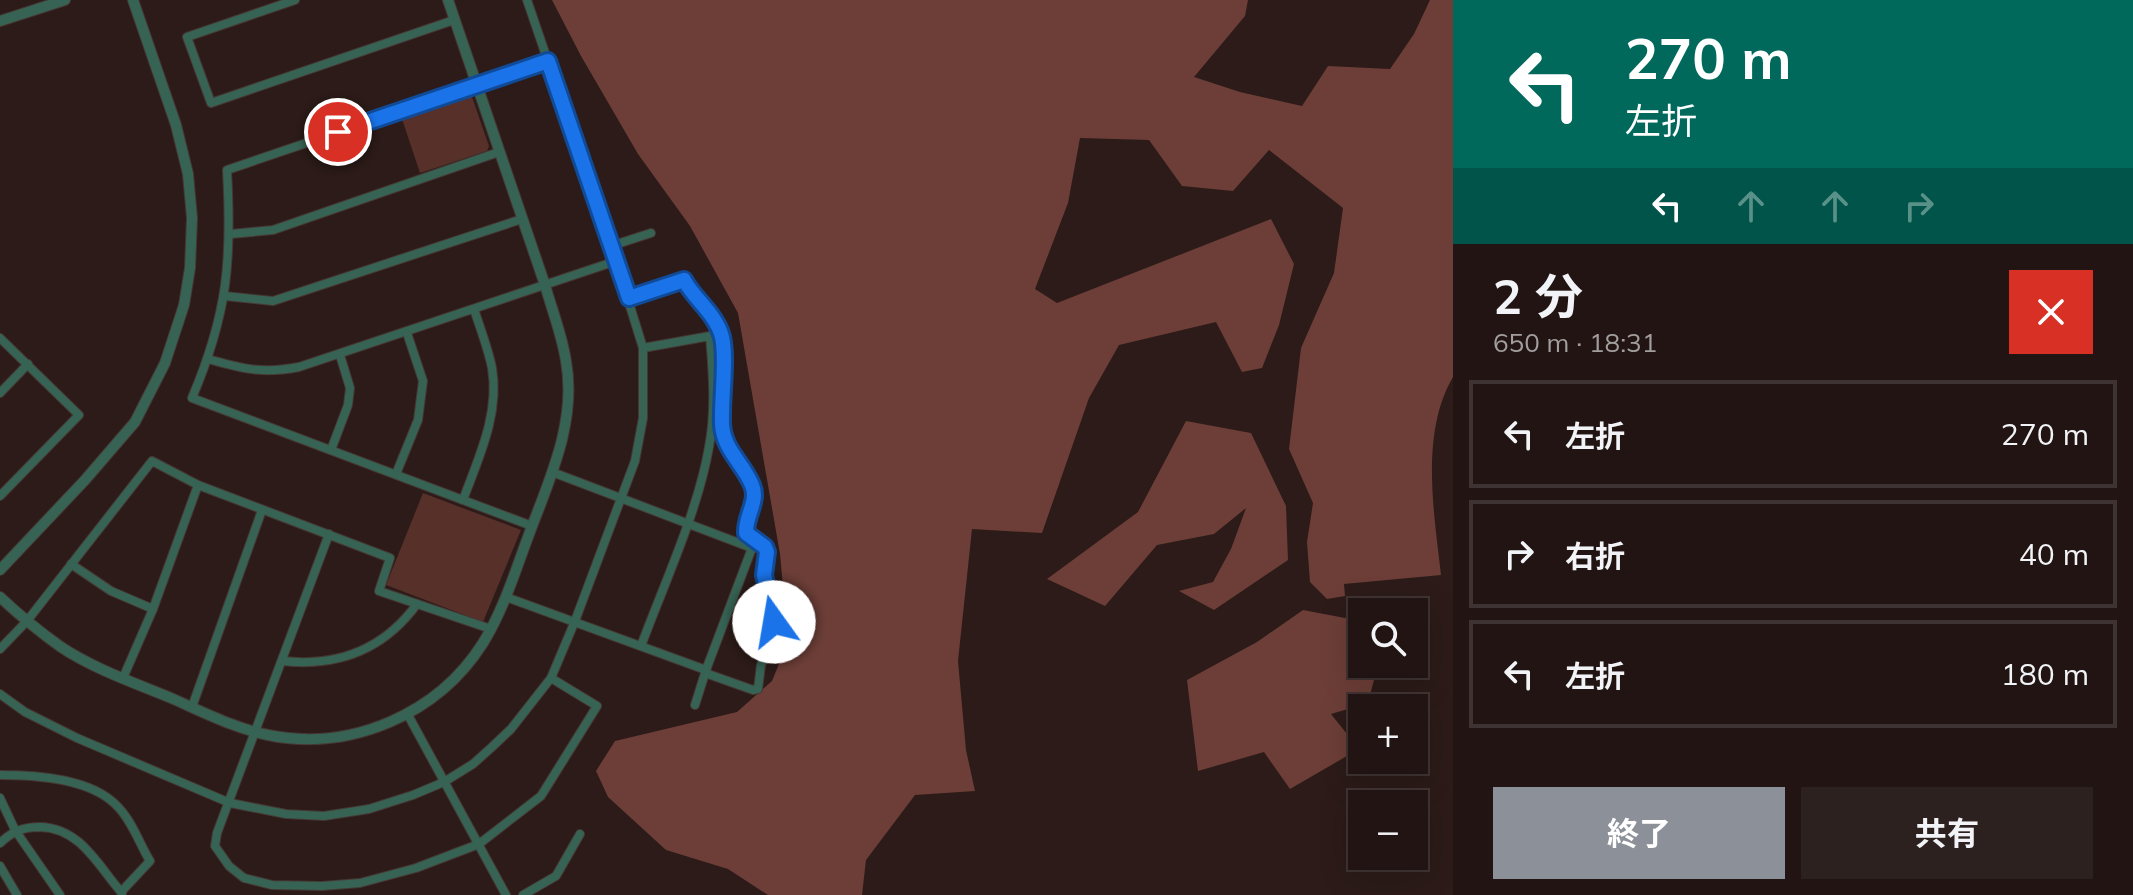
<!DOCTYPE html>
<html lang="ja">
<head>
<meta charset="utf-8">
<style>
	:root { --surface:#211412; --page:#2d2120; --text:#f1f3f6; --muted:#a29e9f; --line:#3e3332; --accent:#8c9099 }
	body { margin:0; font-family:Mulish,"Noto Sans JP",sans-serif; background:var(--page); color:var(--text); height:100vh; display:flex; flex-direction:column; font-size:30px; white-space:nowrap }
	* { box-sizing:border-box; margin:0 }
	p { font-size:26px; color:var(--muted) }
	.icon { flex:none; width:44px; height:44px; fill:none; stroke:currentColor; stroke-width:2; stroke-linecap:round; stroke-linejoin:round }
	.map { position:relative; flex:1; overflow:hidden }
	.side { display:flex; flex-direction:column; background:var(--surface); width:680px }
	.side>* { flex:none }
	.hud { background:#00695c; color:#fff; overflow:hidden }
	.controls { position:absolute; left:1348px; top:598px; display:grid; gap:16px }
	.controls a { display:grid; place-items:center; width:80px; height:80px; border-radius:0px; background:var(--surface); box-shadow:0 8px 32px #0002,0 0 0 2px var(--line); font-size:40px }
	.pin { position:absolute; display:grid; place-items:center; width:68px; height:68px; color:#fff; margin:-34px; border:4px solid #fff; border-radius:50%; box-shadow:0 2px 8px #0007 }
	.me { position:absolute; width:88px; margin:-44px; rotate:347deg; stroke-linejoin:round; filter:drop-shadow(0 0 6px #0008) }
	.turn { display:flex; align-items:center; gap:28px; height:168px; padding:0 40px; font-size:36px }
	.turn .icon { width:104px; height:104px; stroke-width:2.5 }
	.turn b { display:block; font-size:56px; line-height:68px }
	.lanes { display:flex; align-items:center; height:76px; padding:0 40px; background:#0003; justify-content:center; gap:40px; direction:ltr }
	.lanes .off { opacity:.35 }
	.round { display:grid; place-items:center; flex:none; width:84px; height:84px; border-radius:0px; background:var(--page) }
	.headline { display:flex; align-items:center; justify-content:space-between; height:136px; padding:0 40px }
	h1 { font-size:48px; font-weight:700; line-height:60px }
	.action { display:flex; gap:16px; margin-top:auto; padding:16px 40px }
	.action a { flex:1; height:92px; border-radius:0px; background:var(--accent); color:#fff; font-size:32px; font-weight:700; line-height:92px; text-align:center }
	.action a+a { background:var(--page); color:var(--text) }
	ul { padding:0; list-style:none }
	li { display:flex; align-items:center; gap:24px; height:108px; margin:0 16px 12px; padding:0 24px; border:4px solid var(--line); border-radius:0px }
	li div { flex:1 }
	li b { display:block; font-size:30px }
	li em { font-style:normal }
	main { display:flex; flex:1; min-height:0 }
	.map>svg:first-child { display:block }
	.green { fill:#563029 }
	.forest { fill:#6c3e37 }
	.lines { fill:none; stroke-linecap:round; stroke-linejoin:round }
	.minor-casing { stroke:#473734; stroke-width:10 }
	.tertiary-casing { stroke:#473734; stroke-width:12 }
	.minor { stroke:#366354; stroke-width:8 }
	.tertiary { stroke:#366354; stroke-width:10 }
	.route-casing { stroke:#114b97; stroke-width:20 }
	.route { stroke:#1a73e8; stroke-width:14 }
</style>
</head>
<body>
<main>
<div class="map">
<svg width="1453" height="895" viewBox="0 0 1453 895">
	<rect width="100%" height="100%" fill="#2c1b18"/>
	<!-- green -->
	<g class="green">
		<polygon points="468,95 472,97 489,146 487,151 420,173 401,116"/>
		<polygon points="423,493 521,530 483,622 386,585"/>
	</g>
	<!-- forest -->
	<g class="forest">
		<path d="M 552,0 L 1248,0 L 1245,16 L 1194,77 L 1240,92 L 1302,106 L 1328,66 L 1390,69 L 1414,34 L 1430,0 L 1453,0 L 1453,377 C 1420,433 1434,513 1441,575 L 1344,584 L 1345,596 L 1327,599 L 1310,582 L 1307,542 L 1313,503 L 1289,449 L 1301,348 L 1334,273 L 1343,208 L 1269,150 L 1233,191 L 1182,186 L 1149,140 L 1080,138 L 1068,203 L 1035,289 L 1057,303 L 1271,219 L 1294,264 L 1279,325 L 1262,368 L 1242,372 L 1216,322 L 1119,345 L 1089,398 L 1042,533 L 972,529 L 958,661 L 966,750 L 975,791 L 915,795 L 866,860 L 862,895 L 768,895 L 728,869 L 666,850 L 608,797 L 596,771 L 615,741 L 737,712 L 772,681 L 788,642 L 780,554 L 738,313 L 690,226 L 638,154 L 581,56 Z"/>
		<polygon points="1186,421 1251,433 1286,506 1288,560 1214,610 1179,591 1213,582 1231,549 1246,508 1214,534 1157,545 1105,606 1047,579 1138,512"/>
		<polygon points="1370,601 1391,612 1362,612 1362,664 1374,664 1375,676 1368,703 1331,714 1359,749 1290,789 1264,752 1198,771 1187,680 1257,642 1303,610 1345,618"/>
	</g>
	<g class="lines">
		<defs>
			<g id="minor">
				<polyline points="295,0 187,37 211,103 454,20"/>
				<polyline points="231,234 273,230 499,152"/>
				<polyline points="611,246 651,233"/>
				<polyline points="225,296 273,301 522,219"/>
				<path d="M 629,298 L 684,280 C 695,300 716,314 722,336 C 727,358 721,400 722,424 C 724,449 743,463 752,485 C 759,501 745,516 746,533 L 765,547 L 767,552 L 764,575 L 776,632 L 761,665 L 758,689 L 753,690 L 708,674 L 706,670 L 695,705"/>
				<polyline points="0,338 79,415 0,496"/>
				<path d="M 208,359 C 243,369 264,374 299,367 L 616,261"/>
				<polyline points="0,393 28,364"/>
				<polyline points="331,450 348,405 350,388 340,355"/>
				<polyline points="396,474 418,420 423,381 407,333"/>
				<path d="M 463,500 C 478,459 500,414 492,368 C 488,348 480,328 474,309"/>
				<path d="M 532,526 L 192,398 C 228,313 232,260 227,170 L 548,61"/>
				<polyline points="329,534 217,833 215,846 229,866 244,878 272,885 322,886 360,883 416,868 479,844 541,796 597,706 551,678"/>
				<polyline points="71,564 111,591 153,609"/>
				<polyline points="506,597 706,670 752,548 552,472"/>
				<path d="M 641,646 C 664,584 698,511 709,447 C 716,411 713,373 710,336 L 643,348"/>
				<polyline points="0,649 27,621 152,461 198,485 390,558 379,591 491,629"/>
				<path d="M 283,661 C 338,667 384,649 417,604"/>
				<polyline points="123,678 153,609 198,485"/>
				<polyline points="0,694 25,712 77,738 230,803 286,814 324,816 369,809 413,795 444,782 473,764 492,747 511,729 551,678 575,621 635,461 643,418 643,348 616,261 527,0"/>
				<polyline points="192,707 262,510"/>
				<polyline points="408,715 506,895"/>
				<path d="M 0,775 C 36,775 92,778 118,807 C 132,821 140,845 150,861 L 121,892"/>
				<polyline points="0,798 15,830 60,895"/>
				<path d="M 0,843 C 13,831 23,827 40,827 C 81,828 98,866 122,893"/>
				<polyline points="0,866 17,895"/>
				<polyline points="523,895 556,876 580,834"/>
			</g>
			<g id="tertiary">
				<polyline points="0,21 65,0"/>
				<polyline points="0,570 85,480 135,422 165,363 184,305 190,268 192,218 188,174 176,125 133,0"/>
				<path d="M 0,597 C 19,615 40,632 61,647 C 94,669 135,683 171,698 C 203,712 234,728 268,735 C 351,752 438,714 483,643 C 503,611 515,572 528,537 C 549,480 577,423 566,361 C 562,335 552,310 545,285 L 448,0"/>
			</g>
		</defs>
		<!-- minor casing -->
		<use href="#minor" class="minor-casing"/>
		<!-- tertiary casing -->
		<use href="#tertiary" class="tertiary-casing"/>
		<!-- minor -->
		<use href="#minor" class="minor"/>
		<!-- tertiary -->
		<use href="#tertiary" class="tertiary"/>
	</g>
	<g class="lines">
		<defs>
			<path id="route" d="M 338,132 L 548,61 L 629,298 L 684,280 C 695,300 716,314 722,337 C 727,360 721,398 722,424 C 723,449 743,463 752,485 C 759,501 745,516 746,533 L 765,547 L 767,552 L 764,575 L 774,622"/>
		</defs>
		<!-- route casing -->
		<use href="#route" class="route-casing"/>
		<!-- route -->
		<use href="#route" class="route"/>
	</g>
</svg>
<div class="controls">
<a><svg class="icon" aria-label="search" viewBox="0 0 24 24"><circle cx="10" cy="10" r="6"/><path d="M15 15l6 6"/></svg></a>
<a>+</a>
<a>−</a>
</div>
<div class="pin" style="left:338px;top:132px;background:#d93025"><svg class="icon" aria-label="arrive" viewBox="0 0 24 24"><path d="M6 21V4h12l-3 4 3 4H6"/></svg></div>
<svg class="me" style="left:774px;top:622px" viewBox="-20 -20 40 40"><circle r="19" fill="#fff"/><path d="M0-13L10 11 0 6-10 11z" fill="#1a73e8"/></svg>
</div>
<section class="side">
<div class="hud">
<div class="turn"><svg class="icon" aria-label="left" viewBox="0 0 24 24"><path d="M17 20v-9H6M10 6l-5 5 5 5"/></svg><div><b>270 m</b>左折</div></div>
<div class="lanes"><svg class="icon" aria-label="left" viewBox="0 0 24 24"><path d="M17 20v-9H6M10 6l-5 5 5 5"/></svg><svg class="icon off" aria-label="ahead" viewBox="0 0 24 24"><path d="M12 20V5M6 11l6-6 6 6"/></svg><svg class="icon off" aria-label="ahead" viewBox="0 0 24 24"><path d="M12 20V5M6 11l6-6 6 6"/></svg><svg class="icon off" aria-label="right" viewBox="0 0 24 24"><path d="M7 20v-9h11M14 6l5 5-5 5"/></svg></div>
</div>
<div class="headline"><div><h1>2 分</h1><p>650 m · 18:31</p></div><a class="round" style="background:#d93025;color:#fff"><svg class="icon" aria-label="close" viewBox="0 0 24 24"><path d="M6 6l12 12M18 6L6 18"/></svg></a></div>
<ul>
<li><svg class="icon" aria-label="left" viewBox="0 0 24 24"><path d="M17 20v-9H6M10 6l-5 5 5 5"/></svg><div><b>左折</b></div><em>270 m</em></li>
<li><svg class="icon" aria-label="right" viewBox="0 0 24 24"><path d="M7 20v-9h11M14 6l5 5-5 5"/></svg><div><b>右折</b></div><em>40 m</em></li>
<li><svg class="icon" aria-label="left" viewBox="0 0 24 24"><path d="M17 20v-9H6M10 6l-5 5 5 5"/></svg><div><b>左折</b></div><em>180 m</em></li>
</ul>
<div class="action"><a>終了</a><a>共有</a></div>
</section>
</main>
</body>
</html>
